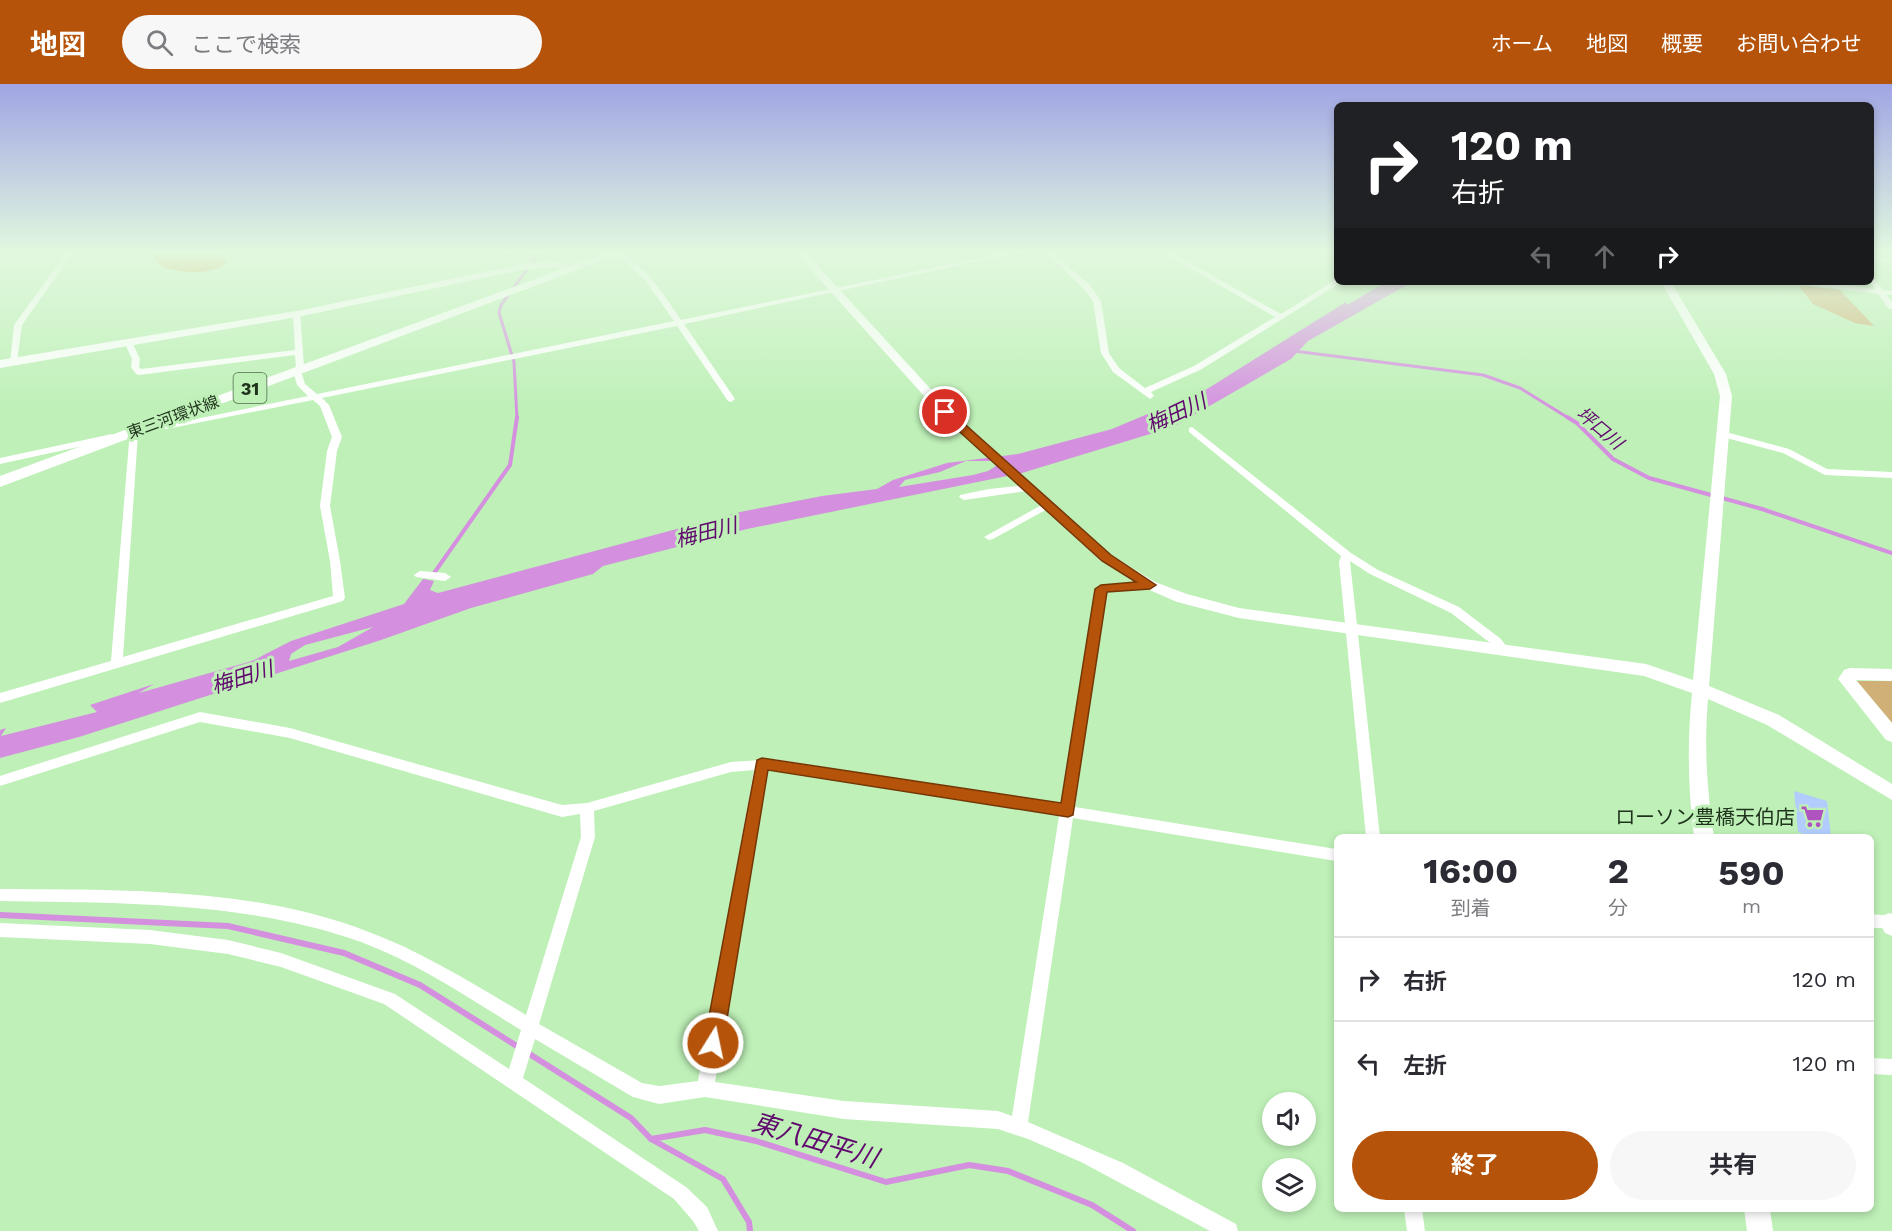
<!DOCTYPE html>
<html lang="ja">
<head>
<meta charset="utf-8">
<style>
	:root { --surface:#fff; --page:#f7f7f7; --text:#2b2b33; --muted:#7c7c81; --line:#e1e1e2; --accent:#b45309 }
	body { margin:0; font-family:"Work Sans","Noto Sans JP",sans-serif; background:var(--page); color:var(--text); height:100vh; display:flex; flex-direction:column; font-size:22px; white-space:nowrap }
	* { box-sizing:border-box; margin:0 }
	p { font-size:20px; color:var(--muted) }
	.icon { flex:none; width:33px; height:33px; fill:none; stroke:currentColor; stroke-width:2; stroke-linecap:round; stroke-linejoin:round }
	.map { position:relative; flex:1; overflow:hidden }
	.sheet { position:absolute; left:1334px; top:750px; width:540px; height:378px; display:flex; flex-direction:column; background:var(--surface); border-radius:9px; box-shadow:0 3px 9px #0003 }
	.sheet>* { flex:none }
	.banner { position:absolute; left:1334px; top:18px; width:540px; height:183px; border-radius:9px; box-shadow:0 3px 9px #0003; background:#202124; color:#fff; overflow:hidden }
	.buttons { position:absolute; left:1262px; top:1008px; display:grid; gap:12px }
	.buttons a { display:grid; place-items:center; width:54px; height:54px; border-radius:50%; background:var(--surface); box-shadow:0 3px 9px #0003; font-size:30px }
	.pin { position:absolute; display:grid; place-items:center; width:51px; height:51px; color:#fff; margin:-26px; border:3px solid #fff; border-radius:50%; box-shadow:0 2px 6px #0007 }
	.me { position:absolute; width:66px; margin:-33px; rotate:10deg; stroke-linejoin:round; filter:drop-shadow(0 0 4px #0008) }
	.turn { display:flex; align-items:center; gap:21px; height:126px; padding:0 18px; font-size:27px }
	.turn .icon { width:78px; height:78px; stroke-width:2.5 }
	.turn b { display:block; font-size:42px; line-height:51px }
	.lanes { display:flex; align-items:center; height:57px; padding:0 18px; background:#0003; justify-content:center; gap:30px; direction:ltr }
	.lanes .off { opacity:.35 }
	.eta { display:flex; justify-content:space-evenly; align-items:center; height:102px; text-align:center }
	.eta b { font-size:36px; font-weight:700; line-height:42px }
	.primary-button { display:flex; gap:12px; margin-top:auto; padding:12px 18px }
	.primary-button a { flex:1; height:69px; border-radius:36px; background:var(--accent); color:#fff; font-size:24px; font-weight:700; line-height:69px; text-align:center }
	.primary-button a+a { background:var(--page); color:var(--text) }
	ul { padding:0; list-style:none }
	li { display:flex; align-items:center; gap:18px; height:84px; padding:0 18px; border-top:2px solid var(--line) }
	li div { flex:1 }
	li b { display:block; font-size:22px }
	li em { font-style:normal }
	header { display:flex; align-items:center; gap:36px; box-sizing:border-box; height:84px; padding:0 30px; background:var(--accent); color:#fff }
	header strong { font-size:28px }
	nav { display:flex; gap:33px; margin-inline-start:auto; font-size:21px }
	.search { width:420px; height:54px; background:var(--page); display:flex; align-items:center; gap:15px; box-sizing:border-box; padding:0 21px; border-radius:33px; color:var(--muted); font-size:22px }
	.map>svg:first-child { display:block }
	.green { fill:#d0b076 }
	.forest { fill:#d29f33 }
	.water { fill:#d48fdf; fill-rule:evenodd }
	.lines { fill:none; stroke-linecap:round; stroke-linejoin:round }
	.stream-far2 { stroke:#d48fdf; stroke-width:3 }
	.stream-far1 { stroke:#d48fdf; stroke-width:4 }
	.stream { stroke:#d48fdf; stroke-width:6 }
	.building { fill:#b2cdfd }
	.minor { fill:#fff; fill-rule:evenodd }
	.tertiary { fill:#fff; fill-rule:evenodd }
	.primary { fill:#fff; fill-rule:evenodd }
	.route { fill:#b45309; stroke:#753606; stroke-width:1.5 }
	.labels { text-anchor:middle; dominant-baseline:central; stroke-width:6; stroke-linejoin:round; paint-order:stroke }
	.far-street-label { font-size:16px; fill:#1f321c; stroke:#bef0b7 }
	.shield { fill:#bef0b7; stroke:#4f6b4a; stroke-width:1.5 }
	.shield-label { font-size:18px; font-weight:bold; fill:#1f321c }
	.far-water-label { font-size:18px; font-style:italic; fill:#61086e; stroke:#bef0b7 }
	.poi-label { font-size:20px; fill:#1f321c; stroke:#bef0b7; text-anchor:end }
	.water-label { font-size:21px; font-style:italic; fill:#61086e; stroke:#bef0b7 }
	.near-water-label { font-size:26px; font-style:italic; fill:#61086e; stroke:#bef0b7 }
</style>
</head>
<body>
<header>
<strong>地図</strong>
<div class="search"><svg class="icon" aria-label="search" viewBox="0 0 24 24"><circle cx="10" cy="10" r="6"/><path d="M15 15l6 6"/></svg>ここで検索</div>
<nav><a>ホーム</a><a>地図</a><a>概要</a><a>お問い合わせ</a></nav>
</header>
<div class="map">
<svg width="1892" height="1147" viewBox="0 0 1892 1147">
	<rect width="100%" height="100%" fill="#bef0b7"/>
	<!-- green -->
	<g class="green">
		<polygon points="1798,201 1840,206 1874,242 1855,239 1813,220"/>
		<polygon points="1857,597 1892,597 1892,639"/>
	</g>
	<!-- forest -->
	<path class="forest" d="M 151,169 L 223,169 L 226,179 C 213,191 180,190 164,183 C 159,181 154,173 151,169 Z"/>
	<!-- water -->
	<path class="water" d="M 1386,198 L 1412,198 L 1308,257 L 1291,275 L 1173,343 L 1022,389 L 747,445 L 603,482 L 593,490 L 471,524 L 381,556 L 79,653 L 0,674 L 0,646 L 6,644 L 1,652 L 97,628 L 90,621 L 154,600 L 139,609 L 252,577 L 291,557 L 404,520 L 423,495 L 434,497 L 430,506 L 438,509 L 740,428 L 822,412 L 877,405 L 893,396 L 947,379 L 1018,370 L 1112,345 L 1207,305 L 1346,218 L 1347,221 ZM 966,377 L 1004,377 L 988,387 L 973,391 L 899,403 L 905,396 L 940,388 ZM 373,543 L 338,563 L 289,577 L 291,570 L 305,561 Z"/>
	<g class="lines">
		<!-- stream-far2 -->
		<g class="stream-far2">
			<polyline points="1294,267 1483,291 1520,304 1570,335"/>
			<polyline points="517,335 514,278 499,229 501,221 539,169"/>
		</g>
		<!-- stream-far1 -->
		<g class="stream-far1">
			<polyline points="1567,333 1577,339 1613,375 1649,394 1762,425 1892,469"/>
			<polyline points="432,492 510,381 517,333"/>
		</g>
		<!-- stream -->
		<g class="stream">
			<polyline points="0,831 228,842 344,869 420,901 631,1034 651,1055 723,1095 749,1138 750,1147"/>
			<polyline points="651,1055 705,1046 756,1057 886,1098 969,1081 1008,1087 1092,1121 1133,1147"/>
		</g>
	</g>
	<!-- building -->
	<polygon class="building" points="1794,707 1827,717 1831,753 1813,753 1798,748"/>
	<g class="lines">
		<!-- minor -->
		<g class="minor">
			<polygon points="66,169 73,169 22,241 17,277 10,279 14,241"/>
			<path d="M 615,169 C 638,169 668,217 681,236 L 1004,169 L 1017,169 L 684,240 L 735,315 L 731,318 L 728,317 L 677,242 L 322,314 L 329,321 L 342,353 L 337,367 L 330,422 L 340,477 L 345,514 L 343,517 L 0,619 L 0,609 L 111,577 L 130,346 L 137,347 L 308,312 L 297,301 L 293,287 L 296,282 L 295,271 L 139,291 L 136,290 L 131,283 L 132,275 L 124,258 L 125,256 L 132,258 L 140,275 L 139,283 L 141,285 L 295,266 L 293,230 L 300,228 L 304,282 L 301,287 L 305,300 L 317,310 L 674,237 L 645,196 ZM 313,316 L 320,322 L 332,353 L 327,367 L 320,422 L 330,477 L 333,512 L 123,573 L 138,349 L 141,350 Z"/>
			<polygon points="1046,169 1053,169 1089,200 1101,217 1109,269 1119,284 1145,304 1194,282 1275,233 1164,169 1172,169 1281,230 1335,196 1342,198 1200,286 1151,308 1154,312 1150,315 1113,288 1101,269 1093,217 1083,204"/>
			<polygon points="1870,171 1892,175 1892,179 1870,175"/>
			<polygon points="1870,191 1883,206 1892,207 1892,211 1887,211 1892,218 1892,225 1889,225 1878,210 1800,200 1796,198 1819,198 1875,205 1870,198"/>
			<polygon points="1192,343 1351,469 1378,486 1459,523 1501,555 1508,565 1506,568 1498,568 1493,561 1451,529 1370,490 1350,477 1380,753 1366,753 1339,478 1341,472 1189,348 1189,344"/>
			<polygon points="1722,347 1789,365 1827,385 1892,388 1892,394 1825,391 1783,369 1719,352 1717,350"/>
			<polygon points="112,350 117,353 115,355 0,380 0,374"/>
			<polygon points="1029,401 1033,402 1033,406 964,416 959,413 960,411 989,405"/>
			<polygon points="1047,418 1052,421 1051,423 993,455 989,456 984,453"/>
			<polygon points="420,487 445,489 451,493 445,497 416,493 414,491"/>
			<path d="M 1150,497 L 1154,498 L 1156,501 L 1154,504 L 1106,508 L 1075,723 L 1336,765 L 1336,777 L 1073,734 L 1028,1038 L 1123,1079 L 1236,1140 L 1238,1147 L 1210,1147 L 1081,1078 L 1028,1055 L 998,1045 L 844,1035 L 705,1013 L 659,1020 L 633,1013 L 535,955 L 523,994 L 686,1103 L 707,1123 L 718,1147 L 699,1147 L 693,1137 L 674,1115 L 384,920 L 281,883 L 228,870 L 150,860 L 0,853 L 0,839 L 150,846 L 228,856 L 281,869 L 395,910 L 509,985 L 521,946 C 470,915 418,879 361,858 C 246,817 120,819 0,817 L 0,805 C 122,806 253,803 369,848 C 425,869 475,901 526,931 L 581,753 L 580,730 L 562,733 L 290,654 L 200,638 L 0,702 L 0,692 L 200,628 L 290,644 L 562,721 L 587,719 L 731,678 L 773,675 L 1061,721 L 1095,505 L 1101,501 ZM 768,685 L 1059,732 L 1012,1032 L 998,1027 L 844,1017 L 715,998 ZM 754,686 L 698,997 L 659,1002 L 642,999 L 539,940 L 595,753 L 594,727 L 731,688 Z"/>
			<polygon points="1870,830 1892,832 1892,844 1870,844"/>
			<polygon points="1870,974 1892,975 1892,991 1870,990"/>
			<polygon points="1404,1125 1422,1125 1425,1147 1407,1147"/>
		</g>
		<!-- tertiary -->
		<g class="tertiary">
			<path d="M 796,169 L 806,169 L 949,325 L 1111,471 L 1155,498 L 1187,510 L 1239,524 L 1646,580 L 1693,596 L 1720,312 L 1714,290 L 1661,198 L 1671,198 L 1726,290 L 1732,312 L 1709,602 L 1779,631 L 1892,700 L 1892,716 L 1767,641 L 1708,615 C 1704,662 1707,707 1714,753 L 1694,753 C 1688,704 1687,658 1692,609 L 1644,592 L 1239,534 L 1177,518 L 1145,504 L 1101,477 L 941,331 Z"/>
			<polygon points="554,177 578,184 573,187 554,183 522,186 297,233 0,284 0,276 297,227 522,180"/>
			<polygon points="1850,584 1892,585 1892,597 1856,596 1892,639 1892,658 1886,656 1838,595 1844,586"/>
			<polygon points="1889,829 1892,830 1892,852 1885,849 1879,838 1882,832"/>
			<polygon points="1744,1125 1770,1125 1773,1147 1747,1147"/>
		</g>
		<!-- primary -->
		<polygon class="primary" points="606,169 622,169 0,403 0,392"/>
	</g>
	<!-- sky -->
	<linearGradient id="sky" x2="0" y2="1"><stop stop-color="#a0a5e4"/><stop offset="0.51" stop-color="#e2f8df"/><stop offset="1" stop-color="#e2f8df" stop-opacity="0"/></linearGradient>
	<rect width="1892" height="329" fill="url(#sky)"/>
	<!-- route -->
	<polygon class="route" points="941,326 949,326 1111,471 1156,501 1150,505 1107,508 1073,731 1068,733 768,686 723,959 720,965 713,968 707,965 704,959 757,676 762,674 1061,719 1095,505 1101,501 1136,498 1102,477 941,331"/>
	<!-- icons -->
	<defs>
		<symbol id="supermarket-bare" viewBox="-9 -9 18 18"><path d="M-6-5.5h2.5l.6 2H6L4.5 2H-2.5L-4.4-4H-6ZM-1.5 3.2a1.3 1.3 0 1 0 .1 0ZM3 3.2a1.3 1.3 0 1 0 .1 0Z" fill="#af53bf" stroke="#bef0b7" stroke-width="2.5" paint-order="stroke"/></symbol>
	</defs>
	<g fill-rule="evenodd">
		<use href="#supermarket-bare" x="1796" y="716" width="33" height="33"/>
	</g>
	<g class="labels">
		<!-- far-street labels -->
		<g class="far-street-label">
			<text transform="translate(173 333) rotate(-20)">東三河環状線</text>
		</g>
		<!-- shield labels -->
		<rect class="shield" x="233.5" y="289" width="33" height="30" rx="4.5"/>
		<g class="shield-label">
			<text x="250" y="304">31</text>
		</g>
		<!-- far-water labels -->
		<g class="far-water-label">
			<text transform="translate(1600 344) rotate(40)">坪口川</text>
		</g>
		<!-- poi labels -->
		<g class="poi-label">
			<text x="1795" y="733">ローソン豊橋天伯店</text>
		</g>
		<!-- water labels -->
		<g class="water-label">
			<text transform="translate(1176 329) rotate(-25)">梅田川</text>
			<text transform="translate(706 448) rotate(-14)">梅田川</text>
			<text transform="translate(242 593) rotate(-17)">梅田川</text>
		</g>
		<!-- near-water labels -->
		<g class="near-water-label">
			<text transform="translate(815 1056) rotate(17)">東八田平川</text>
		</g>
	</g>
</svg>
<div class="buttons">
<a><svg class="icon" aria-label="sound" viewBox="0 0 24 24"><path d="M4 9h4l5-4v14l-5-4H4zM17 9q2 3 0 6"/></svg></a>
<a><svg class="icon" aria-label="layers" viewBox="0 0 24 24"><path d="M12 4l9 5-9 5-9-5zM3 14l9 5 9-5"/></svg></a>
</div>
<div class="pin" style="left:945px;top:328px;background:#d93025"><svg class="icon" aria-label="arrive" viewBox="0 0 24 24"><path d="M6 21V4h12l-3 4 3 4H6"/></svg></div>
<svg class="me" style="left:713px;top:959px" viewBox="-20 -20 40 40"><circle r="17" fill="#b45309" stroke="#fff" stroke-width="3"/><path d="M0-11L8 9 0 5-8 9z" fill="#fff"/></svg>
<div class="banner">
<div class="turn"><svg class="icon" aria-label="right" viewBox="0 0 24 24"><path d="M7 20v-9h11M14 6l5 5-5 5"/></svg><div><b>120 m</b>右折</div></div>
<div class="lanes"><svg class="icon off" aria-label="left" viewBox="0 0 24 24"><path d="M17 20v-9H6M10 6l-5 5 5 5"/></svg><svg class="icon off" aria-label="ahead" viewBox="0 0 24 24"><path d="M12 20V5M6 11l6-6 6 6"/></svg><svg class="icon" aria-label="right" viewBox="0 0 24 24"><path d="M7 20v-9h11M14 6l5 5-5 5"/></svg></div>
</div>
<section class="sheet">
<div class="eta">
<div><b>16:00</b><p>到着</p></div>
<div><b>2</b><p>分</p></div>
<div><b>590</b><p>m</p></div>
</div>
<ul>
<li><svg class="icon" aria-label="right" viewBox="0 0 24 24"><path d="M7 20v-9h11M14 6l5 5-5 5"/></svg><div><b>右折</b></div><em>120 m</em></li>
<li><svg class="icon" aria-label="left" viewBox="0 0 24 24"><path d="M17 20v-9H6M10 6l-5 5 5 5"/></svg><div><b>左折</b></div><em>120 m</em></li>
</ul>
<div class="primary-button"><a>終了</a><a>共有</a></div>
</section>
</div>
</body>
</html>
